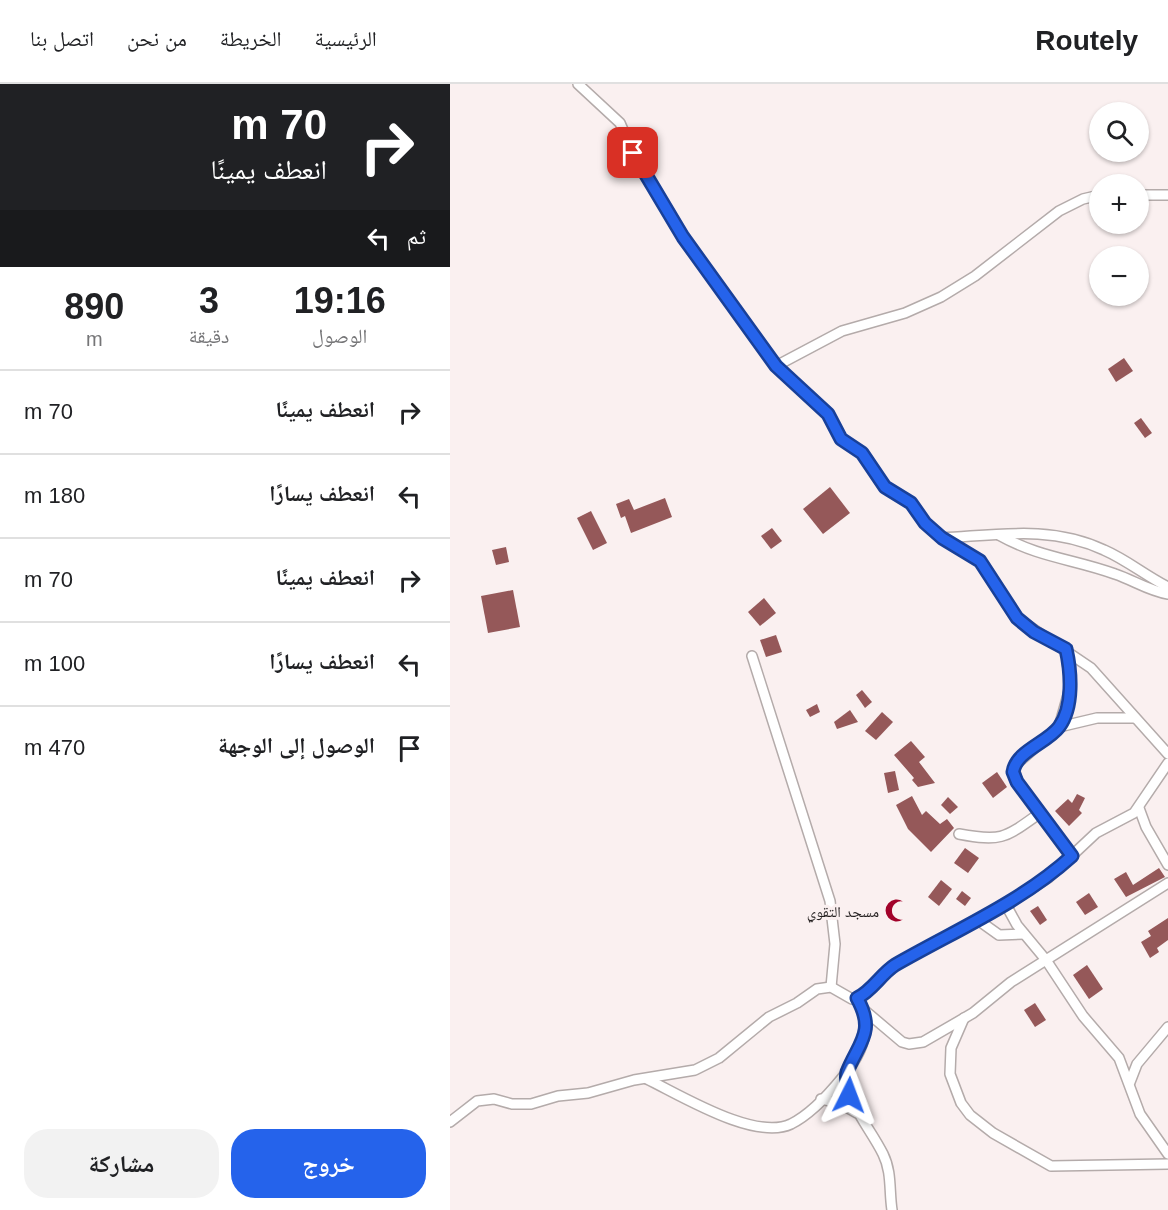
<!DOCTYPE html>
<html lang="ar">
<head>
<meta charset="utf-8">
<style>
	:root { --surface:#fff; --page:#f2f2f2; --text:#202124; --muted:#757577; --line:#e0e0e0; --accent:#2563eb }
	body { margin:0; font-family:Arial,"Noto Naskh Arabic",sans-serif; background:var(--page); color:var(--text); direction:rtl; height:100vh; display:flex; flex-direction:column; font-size:22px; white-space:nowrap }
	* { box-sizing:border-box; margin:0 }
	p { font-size:20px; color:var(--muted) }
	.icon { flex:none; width:33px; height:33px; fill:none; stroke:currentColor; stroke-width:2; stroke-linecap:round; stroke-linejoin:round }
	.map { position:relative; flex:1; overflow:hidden; direction:ltr }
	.sheet { display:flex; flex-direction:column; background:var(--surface); width:450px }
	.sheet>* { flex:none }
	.banner { background:#202124; color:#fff; overflow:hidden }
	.buttons { position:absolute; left:639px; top:18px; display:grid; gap:12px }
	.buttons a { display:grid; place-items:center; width:60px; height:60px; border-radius:50%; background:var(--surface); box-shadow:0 2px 4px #0004; font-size:30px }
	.pin { position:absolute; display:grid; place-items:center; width:51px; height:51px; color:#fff; margin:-26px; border-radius:12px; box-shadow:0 3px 9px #0006 }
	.me { position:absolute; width:66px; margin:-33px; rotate:3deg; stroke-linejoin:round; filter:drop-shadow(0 0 4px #0008) }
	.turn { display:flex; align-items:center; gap:21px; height:126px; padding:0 24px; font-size:27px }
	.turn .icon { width:78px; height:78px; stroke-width:2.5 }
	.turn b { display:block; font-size:42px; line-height:51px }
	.then { display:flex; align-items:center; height:57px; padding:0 24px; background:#0003; gap:12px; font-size:22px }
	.eta { display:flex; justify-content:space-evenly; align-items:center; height:102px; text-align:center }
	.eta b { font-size:36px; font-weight:800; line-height:42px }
	.primary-button { display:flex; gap:12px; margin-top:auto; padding:12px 24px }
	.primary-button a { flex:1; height:69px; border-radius:24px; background:var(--accent); color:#fff; font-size:24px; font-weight:800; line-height:69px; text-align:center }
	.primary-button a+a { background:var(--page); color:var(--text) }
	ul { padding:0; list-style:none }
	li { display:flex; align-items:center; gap:18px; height:84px; padding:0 24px; border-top:2px solid var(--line) }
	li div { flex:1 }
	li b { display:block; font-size:22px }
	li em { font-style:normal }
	header { display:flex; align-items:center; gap:36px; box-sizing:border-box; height:84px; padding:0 30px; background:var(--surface); border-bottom:2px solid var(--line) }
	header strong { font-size:28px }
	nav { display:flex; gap:33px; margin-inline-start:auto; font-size:21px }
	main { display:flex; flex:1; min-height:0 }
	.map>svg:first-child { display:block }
	.building { fill:#955859 }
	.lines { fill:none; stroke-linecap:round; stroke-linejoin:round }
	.street-casing { stroke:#b4abaa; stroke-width:12 }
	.street { stroke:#fff; stroke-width:9 }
	.route-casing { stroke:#184099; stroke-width:15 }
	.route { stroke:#2563eb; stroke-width:10 }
	.labels { text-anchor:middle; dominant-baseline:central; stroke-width:6; stroke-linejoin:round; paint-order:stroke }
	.poi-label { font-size:15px; fill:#231f1f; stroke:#faf0f0; text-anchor:end }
</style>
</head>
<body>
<header>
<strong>Routely</strong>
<nav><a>الرئيسية</a><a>الخريطة</a><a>من نحن</a><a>اتصل بنا</a></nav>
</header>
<main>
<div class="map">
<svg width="718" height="1126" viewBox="0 0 718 1126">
	<rect width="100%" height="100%" fill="#faf0f0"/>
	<!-- building -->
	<g class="building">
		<polygon points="674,274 683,287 666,298 658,285"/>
		<polygon points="691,334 702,349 695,354 684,339"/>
		<polygon points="380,403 400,429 373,450 353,425"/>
		<polygon points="215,414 222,433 181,449 175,432 171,434 166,420 179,415 184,426"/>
		<polygon points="141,427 157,459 143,466 127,434"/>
		<polygon points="322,444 332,457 321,465 311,452"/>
		<polygon points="56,463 59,478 46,481 42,466"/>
		<polygon points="63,506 70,543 38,549 31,512"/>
		<polygon points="314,514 326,529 310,542 298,528"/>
		<polygon points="326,551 332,568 316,573 310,556"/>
		<polygon points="412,606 422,618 415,624 406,611"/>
		<polygon points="367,620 370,628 360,633 356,626"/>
		<polygon points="400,626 408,638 387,645 384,638"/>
		<polygon points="432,628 443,638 426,656 415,647"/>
		<polygon points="461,657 475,673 469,678 485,699 468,703 462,696 464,694 444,671"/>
		<polygon points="445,687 449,706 438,709 434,689"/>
		<polygon points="547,688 557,703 543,714 532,699"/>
		<polygon points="627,710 635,714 629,726 632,729 619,742 605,727 618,715 622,719"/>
		<polygon points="462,712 472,731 476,727 490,740 497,735 504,744 481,768 458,745 446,721"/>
		<polygon points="498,713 508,723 500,730 491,721"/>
		<polygon points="515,764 529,774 518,789 504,779"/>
		<polygon points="709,784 715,793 676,813 664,795 676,788 683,801"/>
		<polygon points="491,796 502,805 489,822 478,813"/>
		<polygon points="512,807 521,814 515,822 506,815"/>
		<polygon points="639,809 648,823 635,831 626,818"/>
		<polygon points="588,822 597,836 590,841 580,827"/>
		<polygon points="718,834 718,856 707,864 709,868 700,874 691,858 701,852 698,847"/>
		<polygon points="637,881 653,905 639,915 623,891"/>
		<polygon points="585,919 596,936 585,943 574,926"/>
	</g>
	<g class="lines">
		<defs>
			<g id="street">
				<polyline points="128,0 170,39 183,69 233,153 326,282 378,330 391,355 412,369 435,403 461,419 475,439 492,454 530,477 567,534 641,584 718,670"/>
				<polyline points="688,111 718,111"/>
				<polyline points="326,282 392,247 455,229 491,213 525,192 609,127 633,115 650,111"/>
				<path d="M 549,451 C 590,474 624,475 665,490 C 683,496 699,507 718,510"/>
				<path d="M 492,454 C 548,451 601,441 654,466 C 677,476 696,492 718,503"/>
				<polyline points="302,572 380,817 385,860 381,903"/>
				<polyline points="609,643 620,604 616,565"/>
				<polyline points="689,724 696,743 718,781"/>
				<path d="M 509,750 C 552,758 555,754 590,729"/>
				<polyline points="623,772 567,698 564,682 609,643 647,634 685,634"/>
				<polyline points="556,821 567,841 596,876 633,932 669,974 690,1030 718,1070"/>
				<polyline points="528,836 549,851 574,850"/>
				<polyline points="413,925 452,958 459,960 473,958 523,929 561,898 718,799"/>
				<polyline points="514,934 501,964 500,990 511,1019 520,1031 543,1049 601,1082 718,1080"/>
				<path d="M 396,989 C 398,1022 419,1042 433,1070 C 442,1088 439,1107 442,1126"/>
				<path d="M 197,995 C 232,1012 305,1057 341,1040 C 361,1030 379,1010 392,994 C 408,975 420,951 414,927"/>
				<polyline points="680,998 687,980 718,943"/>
				<polyline points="371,1015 391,1020 407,1029"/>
				<polyline points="0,1038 27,1017 44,1015 62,1020 81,1020 108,1012 138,1009 184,996 245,986 269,974 319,933 347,919 367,905 381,903 402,915 412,912 443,882 556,821 598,794 646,749 684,729 718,679"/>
			</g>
		</defs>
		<!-- street casing -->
		<use href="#street" class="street-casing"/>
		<!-- street -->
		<use href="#street" class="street"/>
	</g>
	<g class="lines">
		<defs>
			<path id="route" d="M 183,69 L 233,153 L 326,282 L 378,330 L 391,355 L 412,369 L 435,403 L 461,419 L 475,439 L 492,454 L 530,477 L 567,534 L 584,548 L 616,565 C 621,587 624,623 609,643 C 597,659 566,667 563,688 L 567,698 L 622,772 C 570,819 506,846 445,881 C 431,890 422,907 407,914 C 426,948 409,958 397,988 C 395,995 398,1004 399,1011"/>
		</defs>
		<!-- route casing -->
		<use href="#route" class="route-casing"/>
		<!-- route -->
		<use href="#route" class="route"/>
	</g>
	<!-- icons -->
	<defs>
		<symbol id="mosque-bare" viewBox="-9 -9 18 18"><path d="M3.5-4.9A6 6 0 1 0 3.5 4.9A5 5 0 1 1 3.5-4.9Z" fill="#a2022a" stroke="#faf0f0" stroke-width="2.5" paint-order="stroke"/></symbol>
	</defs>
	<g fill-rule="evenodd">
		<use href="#mosque-bare" x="430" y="810" width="33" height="33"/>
	</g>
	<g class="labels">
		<!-- poi labels -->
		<g class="poi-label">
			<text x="429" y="827">مسجد التقوي</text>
		</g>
	</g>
</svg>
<div class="buttons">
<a><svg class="icon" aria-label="search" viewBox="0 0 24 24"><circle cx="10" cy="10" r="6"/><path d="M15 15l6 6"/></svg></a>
<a>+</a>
<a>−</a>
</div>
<div class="pin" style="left:183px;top:69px;background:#d93025"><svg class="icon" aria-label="arrive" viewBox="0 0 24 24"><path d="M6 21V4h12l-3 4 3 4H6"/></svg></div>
<svg class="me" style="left:399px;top:1011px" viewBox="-20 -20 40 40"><path d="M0-17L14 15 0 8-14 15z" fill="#2563eb" stroke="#fff" stroke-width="4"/></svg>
</div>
<section class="sheet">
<div class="banner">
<div class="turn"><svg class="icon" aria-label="right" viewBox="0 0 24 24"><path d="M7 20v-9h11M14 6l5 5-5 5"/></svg><div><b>70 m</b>انعطف يمينًا</div></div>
<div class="then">ثم<svg class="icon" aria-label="left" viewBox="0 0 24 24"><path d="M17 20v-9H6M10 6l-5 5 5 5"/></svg></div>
</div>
<div class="eta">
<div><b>19:16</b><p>الوصول</p></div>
<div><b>3</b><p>دقيقة</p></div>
<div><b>890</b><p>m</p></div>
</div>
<ul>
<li><svg class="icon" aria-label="right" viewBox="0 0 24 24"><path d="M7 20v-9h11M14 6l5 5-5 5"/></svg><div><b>انعطف يمينًا</b></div><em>70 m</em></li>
<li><svg class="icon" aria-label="left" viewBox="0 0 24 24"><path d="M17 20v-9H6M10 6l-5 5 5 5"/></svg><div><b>انعطف يسارًا</b></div><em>180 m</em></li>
<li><svg class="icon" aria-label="right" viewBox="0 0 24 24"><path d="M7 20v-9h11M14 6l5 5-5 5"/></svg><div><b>انعطف يمينًا</b></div><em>70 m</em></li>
<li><svg class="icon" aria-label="left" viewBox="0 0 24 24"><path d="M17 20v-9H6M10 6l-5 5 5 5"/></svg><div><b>انعطف يسارًا</b></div><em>100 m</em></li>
<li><svg class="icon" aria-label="arrive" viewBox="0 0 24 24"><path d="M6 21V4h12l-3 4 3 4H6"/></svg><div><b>الوصول إلى الوجهة</b></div><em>470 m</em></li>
</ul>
<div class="primary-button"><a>خروج</a><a>مشاركة</a></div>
</section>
</main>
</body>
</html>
